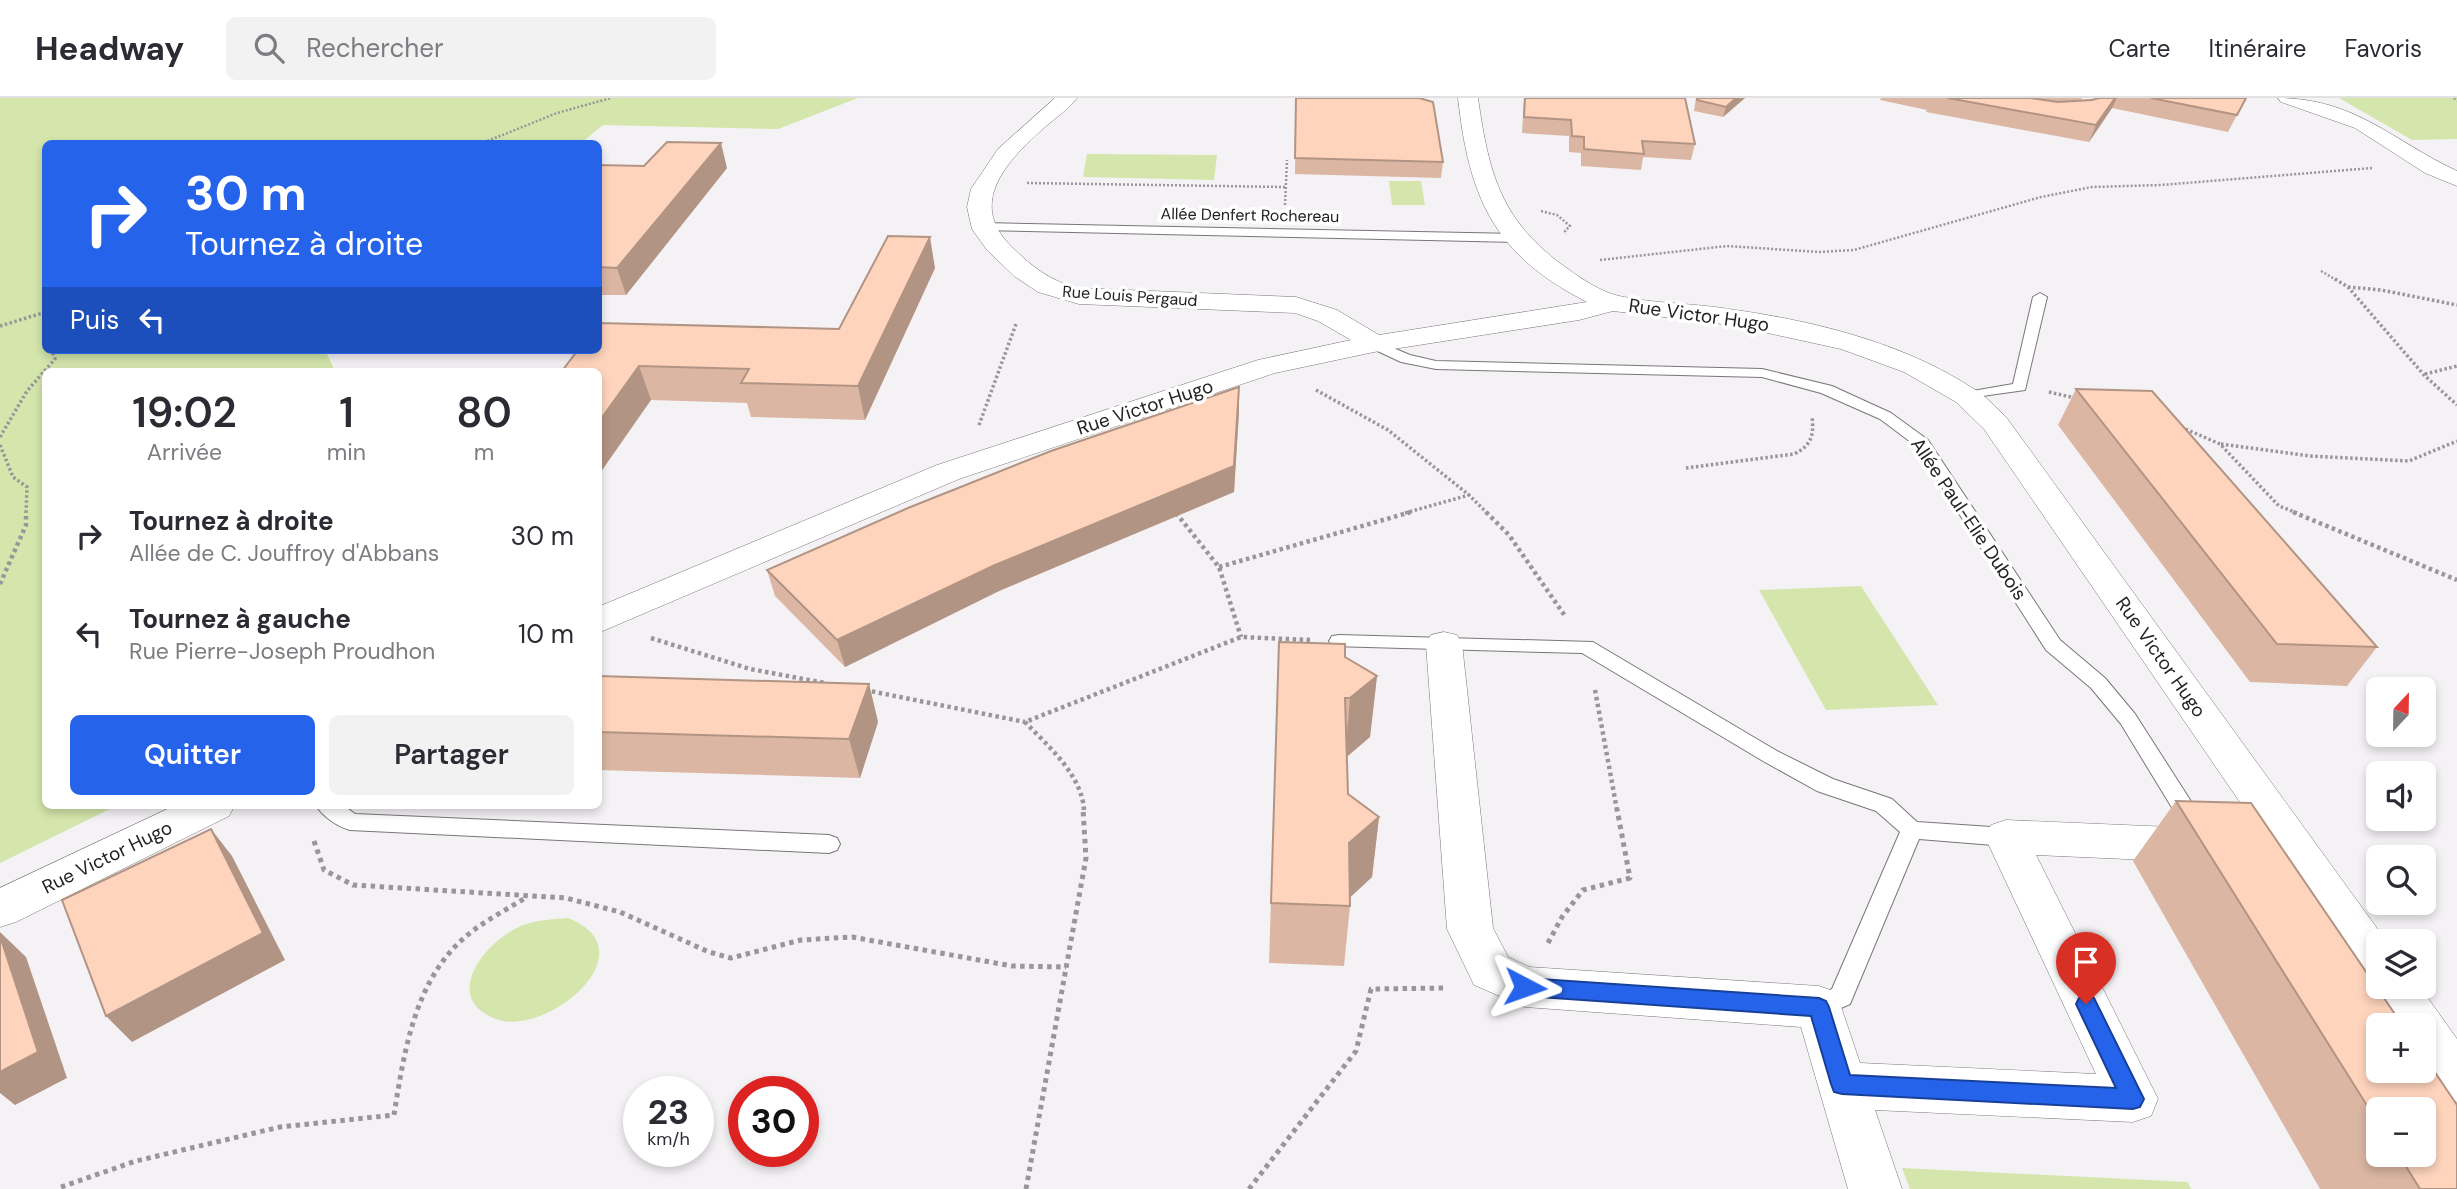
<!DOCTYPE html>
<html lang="fr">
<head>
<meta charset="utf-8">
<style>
	:root { --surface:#fff; --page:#f2f2f3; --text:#2b2b33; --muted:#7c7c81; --line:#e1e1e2; --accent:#2563eb }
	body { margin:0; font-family:"DM Sans",sans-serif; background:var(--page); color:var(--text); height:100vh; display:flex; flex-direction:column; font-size:26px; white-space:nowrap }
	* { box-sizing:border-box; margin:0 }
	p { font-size:23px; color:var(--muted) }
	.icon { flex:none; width:38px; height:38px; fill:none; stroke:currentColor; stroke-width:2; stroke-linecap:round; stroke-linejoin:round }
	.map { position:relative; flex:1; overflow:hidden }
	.side { position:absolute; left:42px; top:270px; width:560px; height:441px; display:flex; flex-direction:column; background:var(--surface); border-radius:10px; box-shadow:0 4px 10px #0003 }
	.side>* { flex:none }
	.hud { position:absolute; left:42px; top:42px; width:560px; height:214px; border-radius:10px; box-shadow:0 4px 10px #0003; background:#2563eb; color:#fff; overflow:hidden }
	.needle { width:46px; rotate:22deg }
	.fabs { position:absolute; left:2366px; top:579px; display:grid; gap:14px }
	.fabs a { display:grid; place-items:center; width:70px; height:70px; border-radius:10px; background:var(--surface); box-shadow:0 4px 10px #0003; font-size:35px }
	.speed { position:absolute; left:623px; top:978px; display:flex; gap:14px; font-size:35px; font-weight:700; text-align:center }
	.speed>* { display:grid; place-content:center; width:91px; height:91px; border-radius:50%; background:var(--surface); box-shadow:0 4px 10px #0003; line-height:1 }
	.speed small { font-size:18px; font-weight:400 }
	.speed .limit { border:10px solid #d22; background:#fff; color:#111 }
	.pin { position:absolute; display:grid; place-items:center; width:60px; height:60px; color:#fff; margin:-72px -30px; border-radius:50% 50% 50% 0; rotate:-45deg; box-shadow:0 0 7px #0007 }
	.pin .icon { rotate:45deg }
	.me { position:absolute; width:77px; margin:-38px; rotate:94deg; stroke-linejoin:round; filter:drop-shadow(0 0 5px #0008) }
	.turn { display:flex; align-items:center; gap:24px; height:147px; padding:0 28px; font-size:32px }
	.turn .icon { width:91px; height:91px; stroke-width:2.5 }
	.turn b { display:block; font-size:49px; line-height:60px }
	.then { display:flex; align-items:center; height:66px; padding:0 28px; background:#0003; gap:14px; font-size:26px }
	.eta { display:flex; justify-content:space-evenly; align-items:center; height:119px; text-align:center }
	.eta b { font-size:42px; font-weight:600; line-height:49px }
	.button { display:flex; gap:14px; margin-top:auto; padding:14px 28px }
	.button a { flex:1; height:80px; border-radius:10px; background:var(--accent); color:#fff; font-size:28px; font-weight:600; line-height:80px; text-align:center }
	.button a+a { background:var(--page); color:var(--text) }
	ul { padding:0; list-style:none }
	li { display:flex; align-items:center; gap:21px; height:98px; padding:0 28px }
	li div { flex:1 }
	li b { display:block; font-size:26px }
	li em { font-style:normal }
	header { display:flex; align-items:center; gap:42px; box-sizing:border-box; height:98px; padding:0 35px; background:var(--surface); border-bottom:2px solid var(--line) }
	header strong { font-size:33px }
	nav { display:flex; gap:38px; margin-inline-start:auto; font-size:24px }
	.search { width:490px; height:63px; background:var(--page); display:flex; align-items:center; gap:18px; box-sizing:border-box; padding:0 24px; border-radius:10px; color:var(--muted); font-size:26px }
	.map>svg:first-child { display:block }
	.green { fill:#d4e6ac }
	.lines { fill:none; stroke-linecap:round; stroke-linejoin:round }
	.service-casing { stroke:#797679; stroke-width:2 }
	.minor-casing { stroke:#797679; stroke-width:1 }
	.path-far3 { stroke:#989698; stroke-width:2.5; stroke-dasharray:2 2; stroke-linecap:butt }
	.path-far2 { stroke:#989698; stroke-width:3.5; stroke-dasharray:2.5 2.5; stroke-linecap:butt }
	.path-far1 { stroke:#989698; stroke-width:4.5; stroke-dasharray:3.5 3.5; stroke-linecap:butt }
	.path { stroke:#989698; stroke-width:5; stroke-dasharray:4.5 4.5; stroke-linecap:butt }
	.service { fill:#fff; fill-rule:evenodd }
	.minor { fill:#fff; fill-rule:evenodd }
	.wall { fill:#dab6a3; fill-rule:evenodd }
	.shaded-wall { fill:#b29484 }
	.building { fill:#fed4bd; stroke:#b29484; stroke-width:2 }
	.route { fill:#2563eb; stroke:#184099; stroke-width:2 }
	.labels { text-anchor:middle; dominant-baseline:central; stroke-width:7; stroke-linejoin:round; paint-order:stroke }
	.far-street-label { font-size:16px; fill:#232223; stroke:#fff }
	.street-label { font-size:19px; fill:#232223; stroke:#fff }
</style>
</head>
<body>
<header>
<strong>Headway</strong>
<div class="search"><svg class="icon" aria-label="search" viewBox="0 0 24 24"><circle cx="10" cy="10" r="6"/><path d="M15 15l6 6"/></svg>Rechercher</div>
<nav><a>Carte</a><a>Itinéraire</a><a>Favoris</a></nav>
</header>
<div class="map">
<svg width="2457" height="1091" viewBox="0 0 2457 1091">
	<rect width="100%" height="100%" fill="#f5f2f6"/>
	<!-- green -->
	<g class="green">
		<polygon points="0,0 858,0 778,31 603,27 581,45 46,46 46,252 325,252 335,273 46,273 46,707 118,707 0,765"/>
		<polygon points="2339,0 2457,0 2457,41 2412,42"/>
		<polygon points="1087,56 1217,57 1214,82 1083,79"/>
		<polygon points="1389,83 1421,83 1425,107 1392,107"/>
		<polygon points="1861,488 1938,607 1826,612 1759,492"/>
		<path d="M 568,820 C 652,853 546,940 496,921 C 440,900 485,843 521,828 C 536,822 552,821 568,820 Z"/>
		<polygon points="1902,1070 2188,1084 2191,1091 1910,1091"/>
	</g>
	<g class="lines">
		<defs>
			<g id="service">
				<polygon points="983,125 1517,136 1523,140 1517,144 979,132 977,129"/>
				<polygon points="2040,195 2047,199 2025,292 1961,301 1958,298 1961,295 2013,286 2033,199"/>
				<polygon points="1374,242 1410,257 1436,263 1762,271 1832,288 1891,315 1928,342 2060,542 2105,580 2135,616 2201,719 2204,725 2201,731 2193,734 2185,731 2121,626 2091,590 2046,552 1916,348 1880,321 1821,295 1762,279 1436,271 1401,264 1369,249 1367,246"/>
				<polygon points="1339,537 1593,544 1777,653 1833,681 1892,701 1917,724 2006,730 2014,733 2017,739 2014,745 2006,748 1919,741 1850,906 1819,920 1810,917 1806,909 1810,901 1832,891 1900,734 1876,713 1817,693 1763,663 1582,555 1332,548 1329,543 1332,538"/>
				<path d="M 316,707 L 343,707 L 355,716 L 829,737 L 837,740 L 840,746 L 837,752 L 829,755 L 350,732 C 338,729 322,718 316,707 Z"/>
			</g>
			<g id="minor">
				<path d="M 1055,0 L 1077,0 C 1069,11 1055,20 1045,29 C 1009,61 966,104 1011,148 C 1031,168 1051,184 1079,190 L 1296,199 L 1337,212 L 1379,237 L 1587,204 C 1494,157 1469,100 1458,0 L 1478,0 C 1489,77 1501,124 1568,171 C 1582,181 1601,194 1619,198 C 1655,206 1693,205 1729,211 C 1814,223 1902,244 1974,291 C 1986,298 1995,309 2006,319 L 2387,844 L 2378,844 L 2378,889 L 2420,889 L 2457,941 L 2457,1004 C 2417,989 2424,964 2424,928 L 2392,928 L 2369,889 L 2371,885 L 2362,882 L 1984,331 L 1956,304 L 1904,274 L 1841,251 L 1731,227 L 1613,213 L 1579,222 L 1374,254 L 1275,275 L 959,381 L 598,535 L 598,509 L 937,367 L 1258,262 L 1351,242 L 1318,223 L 1295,215 L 1079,206 L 1038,194 L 1014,178 L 987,152 L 972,131 L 967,109 L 971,91 L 998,51 Z"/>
				<path d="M 2278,0 C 2355,0 2393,43 2457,73 L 2457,88 L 2425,75 L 2355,30 L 2281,4 Z"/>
				<polygon points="1444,534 1457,537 1462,546 1493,830 1508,859 1529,869 1819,888 1836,894 1860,965 2096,976 1985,739 1991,727 2006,722 2194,730 2209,735 2215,747 2209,759 2194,764 2036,757 2158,1001 2151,1018 2133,1024 1875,1012 1902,1091 1848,1091 1801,929 1525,909 1474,887 1447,831 1426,546 1431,537"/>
				<polygon points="176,707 235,707 229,718 16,824 0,829 0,790"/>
			</g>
		</defs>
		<!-- service casing -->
		<use href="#service" class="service-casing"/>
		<!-- minor casing -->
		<use href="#minor" class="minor-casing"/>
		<!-- path-far3 -->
		<g class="path-far3">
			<polyline points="2454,0 2457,3"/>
			<polyline points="480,46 557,15 611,0"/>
			<polyline points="1027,85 1285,89"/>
			<polyline points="1285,107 1287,62"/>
			<polyline points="1541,113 1557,117 1570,128 1565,133 1567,136"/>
			<polyline points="1600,162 1727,148 1819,154 1854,152 2041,99 2092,89 2161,87 2372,70"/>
			<polyline points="2321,173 2338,183"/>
		</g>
		<!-- path-far2 -->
		<g class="path-far2">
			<polyline points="2335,181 2348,189 2424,277 2457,307"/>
			<polyline points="2348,189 2381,192 2457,207"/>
			<polyline points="0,228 46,214"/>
			<polyline points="2425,276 2457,268"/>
			<polyline points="1316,292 1388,332 1469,397 1487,415"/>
			<polyline points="2049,294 2075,300"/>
			<polyline points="979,327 1016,226"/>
			<polyline points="2181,329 2220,346 2279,408 2297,415"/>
			<polyline points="0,339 27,293 55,261 52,252"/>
			<polyline points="2221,346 2310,358 2409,363 2457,343"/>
			<polyline points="0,347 13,379 27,389 26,415"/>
			<path d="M 1686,370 L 1794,356 C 1812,347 1814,337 1812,318"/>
			<polyline points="1405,415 1469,397"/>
		</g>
		<!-- path-far1 -->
		<g class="path-far1">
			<polyline points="1486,414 1509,437 1565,518"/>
			<polyline points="2293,414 2457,482"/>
			<polyline points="1176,415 1219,469 1241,539"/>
			<polyline points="1219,469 1411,414"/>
			<polyline points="0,486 26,427 26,414"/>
			<polyline points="651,540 750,571 825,585"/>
			<polyline points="865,592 1025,624"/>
			<polyline points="1595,592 1617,712"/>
			<path d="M 1084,712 C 1082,677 1048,648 1025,624 L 1241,539 L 1310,542"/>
		</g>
		<!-- path -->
		<g class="path">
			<polyline points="314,743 324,772 353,787 566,800 620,814 709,854 731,860 801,842 852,839 1012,868 1066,869"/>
			<polyline points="1548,845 1562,819 1583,792 1630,780 1617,711"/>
			<path d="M 61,1089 L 136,1063 L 280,1029 L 394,1017 C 404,955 414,884 464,840 C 482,824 506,812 527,799"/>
			<polyline points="1026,1091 1086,760 1083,711"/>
			<polyline points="1249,1091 1356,953 1371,891 1447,890"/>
		</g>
		<!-- service -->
		<use href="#service" class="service"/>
		<!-- minor -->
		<use href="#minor" class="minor"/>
	</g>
	<!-- wall -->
	<g class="wall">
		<polygon points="1296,0 1443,64 1441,80 1295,76"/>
		<polygon points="1524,0 1685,0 1695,46 1691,62 1643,59 1641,72 1581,68 1581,55 1569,54 1569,38 1522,35"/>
		<polygon points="1696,0 1745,0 1723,19 1694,13"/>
		<polygon points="1881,0 2082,0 2081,2 2099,0 2246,0 2228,34 2112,10 2089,44 1926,14 1927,12 1880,2"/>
		<polygon points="598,67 727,70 626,197 598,197"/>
		<polygon points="935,170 865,322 751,319 747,305 651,302 598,273 839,231"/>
		<polygon points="2076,291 2377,549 2347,588 2250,584 2058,327"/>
		<polygon points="1239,314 1234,394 999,493 845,569 775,498 767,472"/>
		<polygon points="1279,544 1345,559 1377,578 1370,639 1347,659 1348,696 1379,719 1372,779 1350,799 1350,808 1344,868 1269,865"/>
		<polygon points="598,578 869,586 878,624 860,680 598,672"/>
		<path d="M 2176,703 L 2457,1091 L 2320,1091 L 2133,763 ZM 2378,1012 L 2424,1057 L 2378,1057 Z"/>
	</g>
	<!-- shaded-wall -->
	<g class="shaded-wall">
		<polygon points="1736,0 1745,0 1723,19 1726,9"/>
		<polygon points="2115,0 2117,0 2112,10 2089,44 2096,27"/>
		<polygon points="721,45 727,70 626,197 617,170"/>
		<polygon points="930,139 935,170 865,322 858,288"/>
		<polygon points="639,268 651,302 598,378 598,325"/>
		<polygon points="1239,289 1239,314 1234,394 999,493 845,569 837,542"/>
		<polygon points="1377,578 1370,639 1345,660 1350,600"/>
		<polygon points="869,586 878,624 860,680 849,641"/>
		<polygon points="1379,719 1372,779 1343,806 1349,745"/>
		<polygon points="211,731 232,758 285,862 132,944 106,918"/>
		<polygon points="0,834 26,859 67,980 15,1007 0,995"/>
	</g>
	<!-- building -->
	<g class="building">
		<polygon points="1296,0 1419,0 1433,4 1443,64 1295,60"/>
		<polygon points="1525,0 1685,0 1695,46 1642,43 1644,56 1584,51 1584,39 1572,38 1571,22 1524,19"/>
		<polygon points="1697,0 1736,0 1726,9 1697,2"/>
		<polygon points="1948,0 2030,0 2058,4 2092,2 2099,0 2115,0 2096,27"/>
		<polygon points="2151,0 2246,0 2237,17"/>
		<polygon points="667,44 721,45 617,170 598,169 598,67 644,68"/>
		<polygon points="888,138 930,139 858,288 741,285 749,271 639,268 598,325 598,273 562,273 578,252 598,252 598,227 599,225 839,231"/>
		<polygon points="1239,289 1234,368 995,467 837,542 767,472 908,410 1051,353"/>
		<polygon points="2076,291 2152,293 2377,549 2277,546"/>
		<polygon points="1279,544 1345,546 1345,559 1377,578 1350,600 1345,600 1348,696 1379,719 1349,745 1350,808 1271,805"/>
		<polygon points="598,578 869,586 849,641 598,634"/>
		<polygon points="2176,703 2251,705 2403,928 2378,928 2378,973 2424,973 2424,958 2457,1007 2457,1091 2420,1091 2399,1057 2424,1057 2424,1012 2378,1012 2378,1025"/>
		<polygon points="211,731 263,835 106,918 62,802"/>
		<polygon points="0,838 38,954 0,974"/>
	</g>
	<!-- route -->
	<polygon class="route" points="1525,880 1819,900 1826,903 1829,909 1850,977 2116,990 2076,906 2079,900 2086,897 2094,900 2144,1001 2140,1009 2133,1011 1842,996 1834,994 1831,986 1811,918 1525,898 1518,895 1515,889 1518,883"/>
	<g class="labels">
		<!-- far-street labels -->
		<g class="far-street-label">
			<text transform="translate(1250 117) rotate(1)">Allée Denfert Rochereau</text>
			<text transform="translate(1130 198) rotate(4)">Rue Louis Pergaud</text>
		</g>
		<!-- street labels -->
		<g class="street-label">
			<text transform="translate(1699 217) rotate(8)">Rue Victor Hugo</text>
			<text transform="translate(1145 309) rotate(-18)">Rue Victor Hugo</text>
			<text transform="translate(1969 421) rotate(56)">Allée Paul-Elie Dubois</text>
			<text transform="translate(2161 559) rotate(55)">Rue Victor Hugo</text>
			<text transform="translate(107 759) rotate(-26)">Rue Victor Hugo</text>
		</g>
	</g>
</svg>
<div class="fabs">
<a><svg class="needle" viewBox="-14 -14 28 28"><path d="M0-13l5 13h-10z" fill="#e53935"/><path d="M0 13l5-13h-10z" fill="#7c7c81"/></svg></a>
<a><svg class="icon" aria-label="sound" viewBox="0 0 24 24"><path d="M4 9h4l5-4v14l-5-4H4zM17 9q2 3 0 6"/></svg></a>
<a><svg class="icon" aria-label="search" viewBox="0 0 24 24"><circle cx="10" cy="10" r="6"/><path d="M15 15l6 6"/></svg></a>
<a><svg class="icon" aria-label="layers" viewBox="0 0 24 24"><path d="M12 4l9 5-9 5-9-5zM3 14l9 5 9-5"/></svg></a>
<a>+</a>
<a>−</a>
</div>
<div class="speed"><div>23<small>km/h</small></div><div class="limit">30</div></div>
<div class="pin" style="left:2086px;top:906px;background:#d93025"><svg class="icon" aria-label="arrive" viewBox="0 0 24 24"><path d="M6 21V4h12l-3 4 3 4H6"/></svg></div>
<svg class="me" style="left:1525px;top:889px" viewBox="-20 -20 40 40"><path d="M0-17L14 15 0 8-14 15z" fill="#2563eb" stroke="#fff" stroke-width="4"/></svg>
<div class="hud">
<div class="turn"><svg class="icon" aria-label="right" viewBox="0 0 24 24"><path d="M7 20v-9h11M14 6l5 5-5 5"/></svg><div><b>30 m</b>Tournez à droite</div></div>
<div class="then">Puis<svg class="icon" aria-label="left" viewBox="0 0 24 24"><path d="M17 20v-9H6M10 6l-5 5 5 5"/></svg></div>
</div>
<section class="side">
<div class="eta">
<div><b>19:02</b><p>Arrivée</p></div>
<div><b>1</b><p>min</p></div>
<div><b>80</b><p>m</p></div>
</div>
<ul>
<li><svg class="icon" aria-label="right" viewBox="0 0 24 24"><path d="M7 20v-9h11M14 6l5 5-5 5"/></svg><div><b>Tournez à droite</b><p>Allée de C. Jouffroy d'Abbans</p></div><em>30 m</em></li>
<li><svg class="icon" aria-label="left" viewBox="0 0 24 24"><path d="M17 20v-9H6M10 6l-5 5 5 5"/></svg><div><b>Tournez à gauche</b><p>Rue Pierre-Joseph Proudhon</p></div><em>10 m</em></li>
</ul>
<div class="button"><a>Quitter</a><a>Partager</a></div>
</section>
</div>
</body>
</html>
